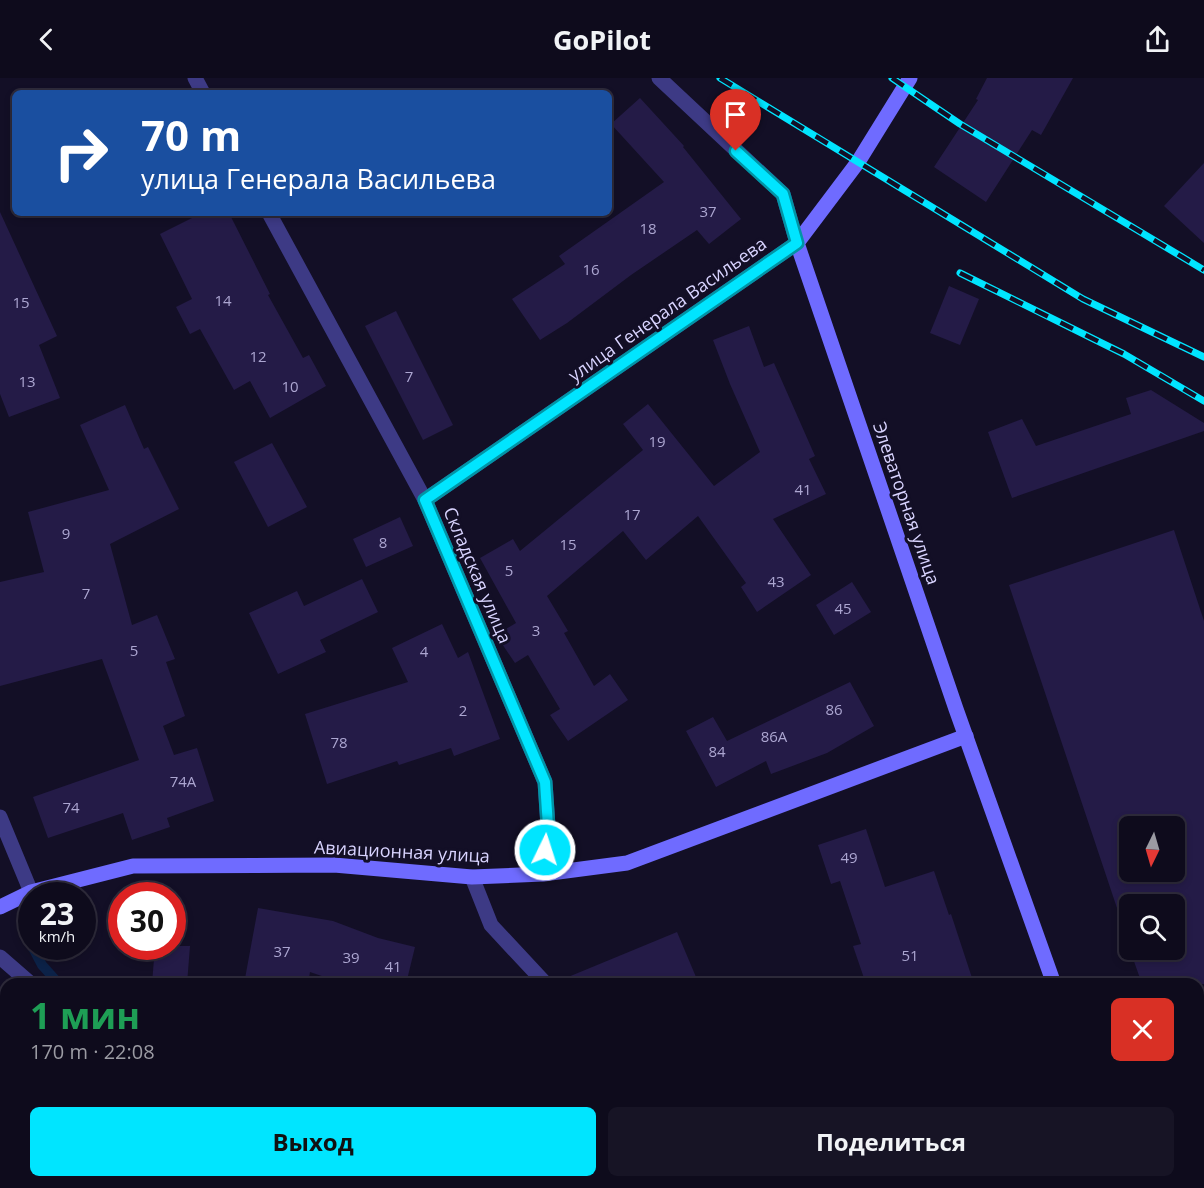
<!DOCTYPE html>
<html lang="ru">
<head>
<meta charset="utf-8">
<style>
	:root { --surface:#0e0b1c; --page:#171425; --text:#f1f3f6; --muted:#9b9ba3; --line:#2e2b3b; --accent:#00e5ff }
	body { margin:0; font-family:"Open Sans",sans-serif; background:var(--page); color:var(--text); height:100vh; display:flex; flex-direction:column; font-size:22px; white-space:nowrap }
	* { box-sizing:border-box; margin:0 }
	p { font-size:20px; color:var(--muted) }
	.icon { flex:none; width:33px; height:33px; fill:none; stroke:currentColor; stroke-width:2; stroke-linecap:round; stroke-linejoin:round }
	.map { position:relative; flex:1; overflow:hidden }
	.sheet { position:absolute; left:0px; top:900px; width:1204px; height:210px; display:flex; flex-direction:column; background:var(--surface); border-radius:18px 18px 0 0; box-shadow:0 3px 9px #0003,0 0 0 2px var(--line) }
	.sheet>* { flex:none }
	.top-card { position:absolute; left:12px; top:12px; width:600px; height:126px; border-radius:9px; box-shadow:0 3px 9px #0003,0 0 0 2px var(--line); background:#1a4fa0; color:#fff; overflow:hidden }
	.needle { width:39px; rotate:185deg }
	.buttons { position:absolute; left:1119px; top:738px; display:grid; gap:12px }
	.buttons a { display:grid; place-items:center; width:66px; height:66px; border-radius:9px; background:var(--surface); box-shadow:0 3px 9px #0003,0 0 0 2px var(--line); font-size:30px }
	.speed { position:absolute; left:18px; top:804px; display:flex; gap:12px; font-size:30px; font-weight:700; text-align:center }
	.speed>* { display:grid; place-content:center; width:78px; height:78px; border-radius:50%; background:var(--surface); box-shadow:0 3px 9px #0003,0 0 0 2px var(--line); line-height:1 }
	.speed small { font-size:15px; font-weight:400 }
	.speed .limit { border:9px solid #d22; background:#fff; color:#111 }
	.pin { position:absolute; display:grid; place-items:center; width:51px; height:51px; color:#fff; margin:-62px -26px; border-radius:50% 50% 50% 0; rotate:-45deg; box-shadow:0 0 6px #0007 }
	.pin .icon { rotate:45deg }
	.me { position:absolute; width:66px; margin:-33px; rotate:4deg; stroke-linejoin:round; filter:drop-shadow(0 0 4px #0008) }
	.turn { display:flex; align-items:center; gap:21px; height:126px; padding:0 30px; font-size:27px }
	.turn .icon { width:78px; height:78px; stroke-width:2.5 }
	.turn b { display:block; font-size:42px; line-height:51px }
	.round { display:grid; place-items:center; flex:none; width:63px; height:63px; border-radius:9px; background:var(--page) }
	.head { display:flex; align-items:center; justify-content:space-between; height:102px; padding:0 30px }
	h1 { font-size:36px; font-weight:700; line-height:45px; color:#1e9e55 }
	.action { display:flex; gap:12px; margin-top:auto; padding:12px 30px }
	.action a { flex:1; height:69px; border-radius:9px; background:var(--accent); color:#111; font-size:24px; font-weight:700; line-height:69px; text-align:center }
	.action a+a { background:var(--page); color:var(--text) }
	header { display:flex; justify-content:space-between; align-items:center; height:78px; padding:0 30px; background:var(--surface); font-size:27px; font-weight:700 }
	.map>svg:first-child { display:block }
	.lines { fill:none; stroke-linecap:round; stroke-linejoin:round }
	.stream { stroke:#0c2248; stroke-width:10 }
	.building { fill:#241b47; fill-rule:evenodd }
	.minor { stroke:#3d3a85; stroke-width:15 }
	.secondary { stroke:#6f6bff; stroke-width:15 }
	.rail-casing { stroke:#00e5ff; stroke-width:7 }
	.rail { stroke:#130f26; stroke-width:4.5; stroke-dasharray:14; stroke-linecap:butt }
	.route-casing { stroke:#0095a6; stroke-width:15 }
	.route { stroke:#00e5ff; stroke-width:10 }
	.labels { text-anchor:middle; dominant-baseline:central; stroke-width:6; stroke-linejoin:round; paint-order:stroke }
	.number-label { font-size:15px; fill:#aca6d1 }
	.street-label { font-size:18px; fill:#d9d4ff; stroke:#130f26 }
</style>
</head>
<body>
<header><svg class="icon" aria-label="back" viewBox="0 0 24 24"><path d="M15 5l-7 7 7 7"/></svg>GoPilot<svg class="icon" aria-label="share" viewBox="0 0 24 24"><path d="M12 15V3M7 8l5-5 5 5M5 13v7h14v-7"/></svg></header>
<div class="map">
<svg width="1204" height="1110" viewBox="0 0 1204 1110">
	<rect width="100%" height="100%" fill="#130f26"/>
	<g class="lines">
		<!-- stream -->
		<g class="stream">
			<polyline points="23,852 32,868"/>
			<polyline points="32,868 42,887 59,906"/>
			<polyline points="330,1104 339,1110"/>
		</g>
	</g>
	<!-- building -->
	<g class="building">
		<polygon points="987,0 1073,0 1041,57 1032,52 986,124 934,89 978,22 976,21"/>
		<polygon points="640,20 684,68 683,69 741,141 709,166 697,152 631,197 567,245 540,262 512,221 565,186 559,178 664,104 611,46"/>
		<polygon points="1204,85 1204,165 1164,128"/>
		<polygon points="0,134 57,258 39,267 60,320 9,339 0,316"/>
		<polygon points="202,135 229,135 270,216 268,217 303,280 309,277 326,308 270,340 250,303 234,312 200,251 190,256 176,229 192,221 160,156"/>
		<polygon points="949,208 979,221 960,267 930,255"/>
		<polygon points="396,233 453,347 423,362 365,248"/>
		<polygon points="749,248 764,289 774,285 815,378 809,381 826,416 773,441 811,497 757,534 741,509 746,505 698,438 646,482 623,453 547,518 568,553 564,555 594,608 610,596 628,622 568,663 550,637 560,631 528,577 515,585 496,557 516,545 480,480 513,461 520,473 643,372 623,346 648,326 714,408 760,374 730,306 713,262"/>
		<polygon points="1151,312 1204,345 1204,353 1012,420 988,354 1022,341 1036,368 1131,336 1126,320"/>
		<polygon points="125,327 144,371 148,369 179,431 110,466 132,547 157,537 175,581 166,584 185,638 163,648 174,677 197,670 214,723 167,740 170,749 132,762 123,735 48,760 33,719 139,682 102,581 0,608 0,504 44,494 28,434 109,412 80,347"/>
		<polygon points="272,365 307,429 268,449 234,384"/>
		<polygon points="400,439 413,468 366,489 353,461"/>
		<path d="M 1174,452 L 1204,543 L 1204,906 L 1142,906 L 1130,872 L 1174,872 L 1174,826 L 1130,826 L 1130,869 L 1009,507 ZM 1130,748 L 1174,748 L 1174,794 L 1130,794 Z"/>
		<polygon points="362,501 378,534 320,562 326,574 278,596 249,535 297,513 304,528"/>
		<polygon points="852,504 871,534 834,557 816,527"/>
		<polygon points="442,546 458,580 468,574 500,661 454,678 451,670 399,687 397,683 327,706 305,636 408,604 392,570"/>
		<polygon points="850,604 874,648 827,675 771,696 766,683 716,709 686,653 713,639 727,663"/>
		<polygon points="866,751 885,809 934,793 949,837 951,836 974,906 866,906 853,868 861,866 840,803 831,806 818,767"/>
		<polygon points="258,830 333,843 378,860 415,869 406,906 345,906 310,894 308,906 244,906"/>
		<polygon points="677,854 696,899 679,906 555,906 556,904"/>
		<polygon points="155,868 190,868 187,906 152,906"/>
	</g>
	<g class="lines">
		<!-- minor -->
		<g class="minor">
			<polyline points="195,0 203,15"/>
			<polyline points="269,135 425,422 545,704 548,748 543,796"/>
			<polyline points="425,422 797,165 783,116 659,0"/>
			<polyline points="0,739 31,814"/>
			<polyline points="472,799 491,847 546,906"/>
			<polyline points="0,879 31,906"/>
			<polyline points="285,1104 292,1110"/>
			<polyline points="730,1104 735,1110"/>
		</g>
		<!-- secondary -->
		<g class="secondary">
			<polyline points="910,0 858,84 797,165 956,631 1054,906"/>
			<polyline points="0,829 31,814 133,788 334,787 472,799 543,796 627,785 966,658"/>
			<polyline points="1124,1104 1126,1110"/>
		</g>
		<defs>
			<g id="rail">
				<polyline points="720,0 1083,221 1204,279"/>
				<polyline points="892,0 960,46 1204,192"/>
				<polyline points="960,195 1124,276 1204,323"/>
			</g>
		</defs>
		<!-- rail casing -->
		<use href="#rail" class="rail-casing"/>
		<!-- rail -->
		<use href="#rail" class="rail"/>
	</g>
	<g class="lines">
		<defs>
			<polyline id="route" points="545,772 548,748 545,704 425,422 797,165 783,116 736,73"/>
		</defs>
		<!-- route casing -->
		<use href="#route" class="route-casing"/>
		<!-- route -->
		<use href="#route" class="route"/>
	</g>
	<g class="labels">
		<!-- number labels -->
		<g class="number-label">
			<text x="708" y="133">37</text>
			<text x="648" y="150">18</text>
			<text x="591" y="191">16</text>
			<text x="223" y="222">14</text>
			<text x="21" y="224">15</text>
			<text x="258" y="278">12</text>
			<text x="409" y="298">7</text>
			<text x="27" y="303">13</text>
			<text x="290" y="308">10</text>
			<text x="657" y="363">19</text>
			<text x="803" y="411">41</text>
			<text x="632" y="436">17</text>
			<text x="66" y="455">9</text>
			<text x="383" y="464">8</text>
			<text x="568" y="466">15</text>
			<text x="509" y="492">5</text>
			<text x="776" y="503">43</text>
			<text x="86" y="515">7</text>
			<text x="843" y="530">45</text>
			<text x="536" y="552">3</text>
			<text x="134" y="572">5</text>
			<text x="424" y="573">4</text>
			<text x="834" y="631">86</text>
			<text x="463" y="632">2</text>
			<text x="774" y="658">86А</text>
			<text x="339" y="664">78</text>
			<text x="717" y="673">84</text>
			<text x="183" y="703">74А</text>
			<text x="71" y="729">74</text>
			<text x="849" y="779">49</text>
			<text x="282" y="873">37</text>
			<text x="910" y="877">51</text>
			<text x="351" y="879">39</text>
			<text x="393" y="888">41</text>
		</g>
		<!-- street labels -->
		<g class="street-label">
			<text transform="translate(667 231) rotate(-35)">улица Генерала Васильева</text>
			<text transform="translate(907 425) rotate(71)">Элеваторная улица</text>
			<text transform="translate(478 497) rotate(67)">Складская улица</text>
			<text transform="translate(402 773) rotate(3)">Авиационная улица</text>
		</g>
	</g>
</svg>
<div class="buttons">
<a><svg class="needle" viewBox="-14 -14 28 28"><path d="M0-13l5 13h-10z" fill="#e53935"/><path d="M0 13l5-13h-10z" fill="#9b9ba3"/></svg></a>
<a><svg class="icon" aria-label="search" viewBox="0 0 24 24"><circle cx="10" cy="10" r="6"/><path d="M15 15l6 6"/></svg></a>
</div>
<div class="speed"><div>23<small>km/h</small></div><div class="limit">30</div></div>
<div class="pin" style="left:736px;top:73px;background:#d93025"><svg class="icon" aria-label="arrive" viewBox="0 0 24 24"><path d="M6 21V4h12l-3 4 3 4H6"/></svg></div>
<svg class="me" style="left:545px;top:772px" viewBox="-20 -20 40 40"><circle r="17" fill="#00e5ff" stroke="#fff" stroke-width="3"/><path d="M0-11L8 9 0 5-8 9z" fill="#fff"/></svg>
<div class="top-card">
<div class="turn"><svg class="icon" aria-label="right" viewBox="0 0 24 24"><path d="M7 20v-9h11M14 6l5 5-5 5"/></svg><div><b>70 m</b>улица Генерала Васильева</div></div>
</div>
<section class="sheet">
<div class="head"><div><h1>1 мин</h1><p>170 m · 22:08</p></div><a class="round" style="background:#d93025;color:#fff"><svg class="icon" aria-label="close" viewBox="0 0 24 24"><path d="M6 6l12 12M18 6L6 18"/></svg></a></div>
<div class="action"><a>Выход</a><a>Поделиться</a></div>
</section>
</div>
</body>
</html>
